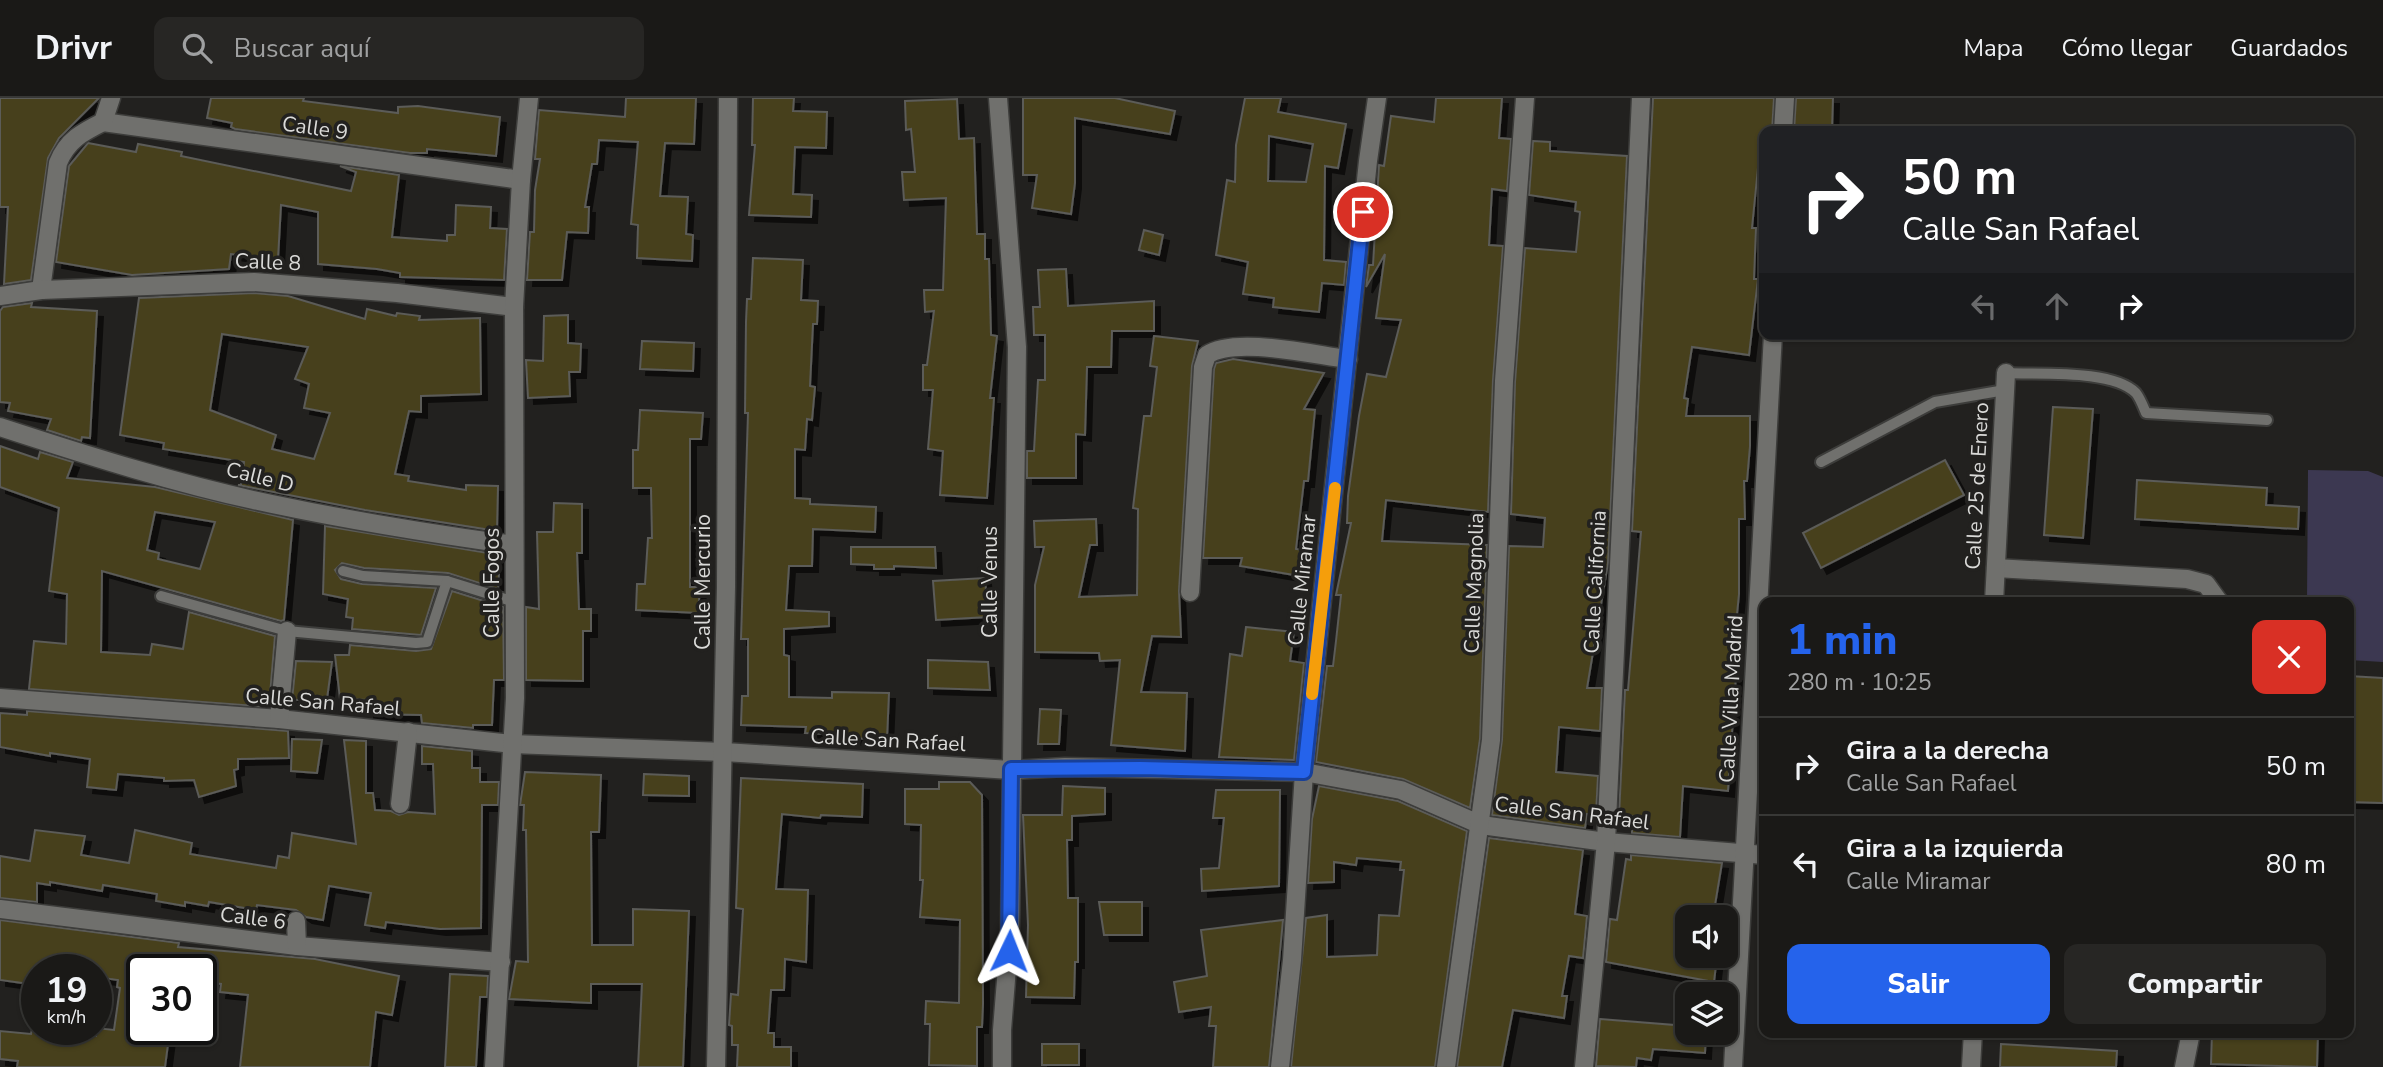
<!DOCTYPE html>
<html lang="es">
<head>
<meta charset="utf-8">
<style>
	:root { --surface:#1a1917; --page:#272624; --text:#f1f3f6; --muted:#9fa0a1; --line:#383836; --accent:#2563eb }
	body { margin:0; font-family:"Nunito Sans",sans-serif; background:var(--page); color:var(--text); height:100vh; display:flex; flex-direction:column; font-size:26px; white-space:nowrap }
	* { box-sizing:border-box; margin:0 }
	p { font-size:23px; color:var(--muted) }
	.icon { flex:none; width:38px; height:38px; fill:none; stroke:currentColor; stroke-width:2; stroke-linecap:round; stroke-linejoin:round }
	.map { position:relative; flex:1; overflow:hidden }
	.drawer { position:absolute; left:1759px; top:499px; width:595px; height:441px; display:flex; flex-direction:column; background:var(--surface); border-radius:14px; box-shadow:0 2px 5px #0004,0 0 0 2px var(--line) }
	.drawer>* { flex:none }
	.top-card { position:absolute; left:1759px; top:28px; width:595px; height:214px; border-radius:14px; box-shadow:0 2px 5px #0004,0 0 0 2px var(--line); background:#202124; color:#fff; overflow:hidden }
	.fabs { position:absolute; left:1675px; top:807px; display:grid; gap:14px }
	.fabs a { display:grid; place-items:center; width:63px; height:63px; border-radius:14px; background:var(--surface); box-shadow:0 2px 5px #0004,0 0 0 2px var(--line); font-size:35px }
	.speed { position:absolute; left:21px; top:856px; display:flex; gap:14px; font-size:35px; font-weight:700; text-align:center }
	.speed>* { display:grid; place-content:center; width:91px; height:91px; border-radius:50%; background:var(--surface); box-shadow:0 2px 5px #0004,0 0 0 2px var(--line); line-height:1 }
	.speed small { font-size:18px; font-weight:400 }
	.speed .limit { border:4px solid #111; border-radius:10px; background:#fff; color:#111 }
	.pin { position:absolute; display:grid; place-items:center; width:60px; height:60px; color:#fff; margin:-30px; border:4px solid #fff; border-radius:50%; box-shadow:0 2px 7px #0007 }
	.me { position:absolute; width:77px; margin:-38px; rotate:2deg; stroke-linejoin:round; filter:drop-shadow(0 0 5px #0008) }
	.turn { display:flex; align-items:center; gap:24px; height:147px; padding:0 28px; font-size:32px }
	.turn .icon { width:91px; height:91px; stroke-width:2.5 }
	.turn b { display:block; font-size:49px; line-height:60px }
	.lanes { display:flex; align-items:center; height:66px; padding:0 28px; background:#0003; justify-content:center; gap:35px; direction:ltr }
	.lanes .off { opacity:.35 }
	.round { display:grid; place-items:center; flex:none; width:74px; height:74px; border-radius:14px; background:var(--page) }
	.head { display:flex; align-items:center; justify-content:space-between; height:119px; padding:0 28px }
	h1 { font-size:42px; font-weight:800; line-height:52px; color:var(--accent) }
	.action { display:flex; gap:14px; margin-top:auto; padding:14px 28px }
	.action a { flex:1; height:80px; border-radius:14px; background:var(--accent); color:#fff; font-size:28px; font-weight:800; line-height:80px; text-align:center }
	.action a+a { background:var(--page); color:var(--text) }
	ul { padding:0; list-style:none }
	li { display:flex; align-items:center; gap:21px; height:98px; padding:0 28px; border-top:2px solid var(--line) }
	li div { flex:1 }
	li b { display:block; font-size:26px }
	li em { font-style:normal }
	header { display:flex; align-items:center; gap:42px; box-sizing:border-box; height:98px; padding:0 35px; background:var(--surface); border-bottom:2px solid var(--line) }
	header strong { font-size:33px }
	nav { display:flex; gap:38px; margin-inline-start:auto; font-size:24px }
	.search { width:490px; height:63px; background:var(--page); display:flex; align-items:center; gap:18px; box-sizing:border-box; padding:0 24px; border-radius:14px; color:var(--muted); font-size:26px }
	.map>svg:first-child { display:block }
	.green { fill:#3c3851 }
	.building { fill:#47401d; stroke:#5b5b58; stroke-width:2; fill-rule:evenodd; filter:url(#shadow) }
	.lines { fill:none; stroke-linecap:round; stroke-linejoin:round }
	.lane-casing { stroke:#3d3d3b; stroke-width:14 }
	.street-casing { stroke:#3d3d3b; stroke-width:21 }
	.lane { stroke:#70706d; stroke-width:10 }
	.street { stroke:#70706d; stroke-width:18 }
	.route-casing { stroke:#184099; stroke-width:18 }
	.route { stroke:#2563eb; stroke-width:12 }
	.slow { stroke:#f59e0b; stroke-width:12 }
	.labels { text-anchor:middle; dominant-baseline:central; stroke-width:7; stroke-linejoin:round; paint-order:stroke }
	.street-label { font-size:21px; fill:#dadad8; stroke:#22211f }
</style>
</head>
<body>
<header>
<strong>Drivr</strong>
<div class="search"><svg class="icon" aria-label="search" viewBox="0 0 24 24"><circle cx="10" cy="10" r="6"/><path d="M15 15l6 6"/></svg>Buscar aquí</div>
<nav><a>Mapa</a><a>Cómo llegar</a><a>Guardados</a></nav>
</header>
<div class="map">
<svg width="2383" height="969" viewBox="0 0 2383 969">
	<defs>
		<filter id="shadow"><feDropShadow dx="6" dy="6" stdDeviation="0" flood-color="#0009"/></filter>
	</defs>
	<rect width="100%" height="100%" fill="#22211f"/>
	<!-- green -->
	<polygon class="green" points="2308,372 2368,373 2383,379 2383,564 2349,562 2348,504 2307,504"/>
	<!-- building -->
	<g class="building">
		<polygon points="0,0 99,0 59,40 48,60 31,182 4,186 8,109 0,109"/>
		<polygon points="211,0 304,0 303,3 398,15 398,9 418,8 500,19 496,58 427,51 427,55 410,55 235,31 231,29 232,25 207,20"/>
		<polygon points="626,0 696,0 694,46 665,45 660,98 688,99 686,136 693,137 692,163 637,160 638,127 631,126 638,44 599,42 597,66 592,66 585,109 589,109 588,135 567,134 562,182 527,182 530,134 534,134 535,92 540,61 535,61 539,12 625,19"/>
		<polygon points="753,0 794,0 793,13 827,14 826,50 795,49 793,96 812,97 811,119 749,117 755,47 752,47"/>
		<polygon points="1023,0 1115,0 1175,13 1170,36 1075,20 1075,85 1071,116 1032,110 1037,77 1023,77"/>
		<path d="M 1245,0 L 1281,0 L 1278,14 L 1346,26 L 1338,70 L 1325,68 L 1324,162 L 1346,164 L 1344,187 L 1322,185 L 1319,214 L 1273,209 L 1274,200 L 1243,196 L 1248,164 L 1216,157 L 1227,82 L 1235,84 L 1236,47 ZM 1269,38 L 1313,46 L 1306,84 L 1268,83 Z"/>
		<polygon points="1436,0 1502,0 1499,40 1511,41 1507,93 1492,91 1489,147 1503,148 1493,282 1488,414 1386,402 1382,443 1487,447 1480,641 1470,710 1403,681 1316,664 1327,568 1333,568 1336,543 1341,497 1336,497 1351,425 1347,425 1348,398 1359,318 1367,276 1386,279 1401,222 1376,220 1385,156 1366,189 1369,167 1373,167 1379,67 1384,68 1391,18 1434,24"/>
		<polygon points="1653,0 1774,0 1772,33 1763,33 1762,70 1758,70 1752,130 1756,130 1754,181 1758,181 1749,257 1692,249 1684,300 1688,301 1686,318 1750,318 1750,348 1747,383 1744,383 1745,421 1739,421 1739,496 1731,577 1736,577 1728,693 1683,688 1680,739 1632,735 1632,718 1619,718 1625,592 1628,592 1641,434 1632,433"/>
		<polygon points="1796,0 1833,0 1832,33 1794,33"/>
		<polygon points="957,1 959,41 974,40 977,136 985,136 985,161 989,161 991,237 997,238 990,300 994,300 987,400 940,397 943,353 928,351 933,292 923,292 923,267 927,267 934,213 925,214 924,192 943,192 946,100 904,102 902,74 915,74 911,31 906,32 905,3"/>
		<polygon points="1533,43 1550,44 1550,53 1627,58 1608,465 1587,590 1602,590 1600,633 1559,629 1556,674 1598,678 1596,716 1587,716 1585,730 1492,717 1502,642 1509,448 1543,449 1545,420 1511,416 1515,284 1525,150 1576,154 1580,114 1575,113 1576,104 1529,97"/>
		<polygon points="88,45 136,54 138,46 182,54 181,58 351,93 356,74 340,68 399,77 392,139 447,143 447,137 455,137 456,107 491,109 490,130 507,131 504,182 400,179 400,175 377,171 318,166 318,114 281,107 278,161 231,156 229,171 132,177 56,164 69,68"/>
		<polygon points="1144,132 1163,137 1159,157 1139,152"/>
		<polygon points="753,160 803,162 801,202 818,203 817,226 813,226 810,288 815,289 812,322 807,321 805,352 795,351 795,400 810,401 810,406 876,409 875,434 813,431 812,468 789,468 786,512 829,514 829,528 784,531 784,557 789,558 789,599 832,600 832,594 889,595 887,641 831,640 831,636 805,635 806,629 741,627 742,598 748,598 748,541 741,541 748,315 745,315 746,224 747,201 751,201"/>
		<polygon points="1066,171 1068,208 1154,203 1154,233 1112,233 1111,269 1087,269 1085,337 1076,336 1076,380 1027,380 1027,353 1034,353 1038,282 1045,282 1045,237 1034,237 1033,209 1040,209 1038,172"/>
		<path d="M 254,195 L 288,198 L 365,221 L 367,211 L 396,218 L 397,215 L 420,218 L 419,222 L 480,220 L 481,296 L 421,298 L 421,314 L 409,313 L 395,376 L 409,378 L 408,383 L 466,392 L 466,387 L 498,388 L 497,433 L 365,412 L 238,387 L 241,387 L 244,364 L 163,351 L 164,345 L 120,337 L 139,200 ZM 222,236 L 308,249 L 295,281 L 309,286 L 304,310 L 330,315 L 314,361 L 272,351 L 276,337 L 210,312 Z"/>
		<polygon points="32,205 31,209 97,213 90,340 82,339 81,343 47,332 51,321 8,313 10,305 0,304 0,213 3,209"/>
		<polygon points="568,217 568,245 581,246 580,274 569,274 570,298 528,300 526,262 543,263 544,218"/>
		<polygon points="1154,238 1198,243 1192,268 1179,493 1181,539 1152,538 1141,594 1187,595 1185,653 1111,647 1120,562 1100,563 1099,555 1035,554 1035,487 1044,449 1035,449 1034,423 1096,421 1097,447 1090,447 1079,499 1137,497 1138,411 1133,410 1144,318 1151,318 1157,269 1150,268"/>
		<polygon points="642,243 694,245 693,273 640,271"/>
		<polygon points="1233,261 1324,275 1304,311 1315,312 1308,383 1304,383 1296,451 1303,452 1300,478 1240,468 1242,460 1203,460 1214,271 1216,265"/>
		<polygon points="2053,309 2093,311 2083,440 2044,437"/>
		<polygon points="640,312 703,315 701,341 690,341 690,489 700,489 698,515 636,512 637,486 645,486 648,440 652,440 651,390 633,390 633,352 638,352"/>
		<path d="M 0,348 L 38,361 L 40,354 L 73,364 L 67,380 L 155,389 L 293,422 L 284,522 L 281,523 L 102,473 L 101,554 L 150,557 L 152,546 L 183,551 L 189,514 L 275,538 L 269,609 L 29,591 L 34,543 L 66,546 L 67,496 L 49,493 L 59,410 L 0,389 ZM 155,414 L 215,424 L 200,471 L 158,461 L 159,455 L 147,452 Z"/>
		<polygon points="1945,362 1964,397 1821,470 1803,435"/>
		<polygon points="2137,382 2267,390 2266,407 2299,409 2298,431 2135,421"/>
		<polygon points="554,405 582,406 582,455 577,455 579,511 591,511 591,533 583,533 583,583 526,582 526,509 539,511 537,434 553,434"/>
		<polygon points="325,428 500,457 498,491 448,475 364,470 342,465 335,472 341,481 362,486 436,490 421,537 352,531 353,520 346,519 348,501 323,496"/>
		<polygon points="851,449 935,449 936,470 894,468 894,471 874,471 874,467 851,466"/>
		<polygon points="985,480 988,519 936,522 933,483"/>
		<polygon points="452,493 503,509 504,582 494,582 492,627 473,627 473,630 422,625 421,617 368,616 368,602 340,601 335,557 349,557 350,547 416,553 431,551"/>
		<polygon points="1246,529 1294,534 1290,563 1304,565 1294,662 1219,659 1230,556 1242,558"/>
		<polygon points="928,562 988,564 990,592 928,590"/>
		<polygon points="296,563 332,564 327,601 292,602"/>
		<polygon points="2349,578 2383,580 2383,705 2348,704"/>
		<polygon points="1040,611 1061,612 1059,646 1038,646"/>
		<polygon points="27,613 288,633 289,660 238,661 238,671 234,672 236,688 199,699 194,682 164,683 164,680 118,676 116,692 87,689 90,661 50,655 50,658 0,649 0,615 27,617"/>
		<polygon points="292,641 322,642 317,675 291,673"/>
		<polygon points="344,642 366,643 366,695 373,695 375,712 391,713 399,717 408,714 435,716 433,666 422,666 422,648 472,653 472,670 480,670 480,684 499,684 498,707 482,707 481,830 440,831 386,824 385,830 365,827 371,795 329,788 323,822 306,819 296,812 257,807 256,812 209,804 208,808 185,804 185,808 156,803 157,796 103,787 102,793 50,784 50,787 37,785 37,804 0,800 0,758 30,763 35,732 85,738 81,757 129,765 135,732 192,745 190,756 276,770 278,758 289,760 292,735 356,746"/>
		<polygon points="525,674 601,677 599,734 591,734 592,847 633,847 633,811 689,813 683,969 638,969 642,886 591,886 591,905 509,901 516,863 528,864 526,732 523,732 524,707 520,707"/>
		<polygon points="644,676 689,678 689,698 643,697"/>
		<polygon points="741,680 863,686 862,719 821,717 820,720 782,716 776,791 808,792 806,864 785,861 784,892 771,892 768,935 774,935 774,949 791,949 791,969 737,969 738,947 732,947 732,928 729,927 731,896 738,897 743,811 736,810"/>
		<polygon points="939,684 970,684 982,697 983,906 982,929 977,929 977,968 929,967 930,926 925,926 926,903 959,905 960,822 920,819 923,782 920,782 921,727 905,726 905,691 939,691"/>
		<polygon points="1063,688 1105,690 1105,716 1072,718 1072,742 1067,742 1068,800 1078,800 1078,864 1075,864 1074,900 1026,899 1028,827 1023,717 1062,717"/>
		<polygon points="1319,688 1398,703 1467,733 1435,969 1291,969 1306,820 1327,817 1327,859 1377,857 1379,817 1399,818 1404,772 1400,772 1401,764 1357,760 1356,767 1334,764 1334,784 1308,785 1312,721"/>
		<polygon points="1216,692 1280,692 1279,788 1202,793 1201,771 1219,770 1224,720 1213,720"/>
		<polygon points="1489,740 1583,752 1575,816 1587,818 1583,860 1569,858 1562,898 1567,898 1564,920 1513,912 1502,969 1457,969"/>
		<polygon points="1631,757 1722,765 1713,819 1687,819 1687,858 1717,858 1714,884 1606,864 1610,821 1617,822 1626,761 1631,762"/>
		<polygon points="1099,804 1142,804 1142,837 1104,837"/>
		<polygon points="0,822 179,845 178,849 315,861 399,878 392,917 376,914 370,969 240,969 248,897 220,894 221,886 201,884 201,872 142,872 135,931 170,931 165,969 17,969 18,963 0,961 0,933 31,936 32,931 96,938 96,930 114,932 120,890 117,889 118,882 96,879 96,872 37,872 37,887 0,882"/>
		<polygon points="1283,822 1269,969 1213,969 1216,928 1209,928 1211,909 1179,914 1174,884 1207,878 1201,832"/>
		<polygon points="450,876 488,878 487,899 480,899 476,969 445,969"/>
		<polygon points="1600,921 1687,928 1687,934 1706,935 1705,955 1653,951 1651,962 1637,960 1636,969 1596,968"/>
		<polygon points="2212,934 2318,934 2317,969 2211,966"/>
		<rect x="1042" y="946" width="37" height="21"/>
		<polygon points="2001,946 2117,953 2116,969 2000,969"/>
	</g>
	<g class="lines">
		<defs>
			<g id="lane">
				<path d="M 2006,275 C 2039,277 2112,271 2136,295 C 2140,300 2143,308 2146,315 L 2267,322"/>
				<polyline points="1821,364 1935,304 2005,292"/>
				<polyline points="343,473 363,478 447,483 515,504"/>
				<polyline points="161,498 287,533 416,545 427,544 447,483"/>
			</g>
			<g id="street">
				<polyline points="998,0 1017,249 1010,832 1002,932 1002,969"/>
				<polyline points="103,24 521,82"/>
				<polyline points="1783,33 1785,0"/>
				<path d="M 41,192 L 58,65 C 67,42 83,34 103,24 L 111,0"/>
				<polyline points="0,198 41,192 254,184 397,195 514,209"/>
				<path d="M 0,329 C 89,358 180,387 272,406 C 353,423 433,436 514,447"/>
				<polyline points="1996,470 2187,481 2206,486 2219,504"/>
				<path d="M 1190,494 L 1203,269 L 1207,257 C 1235,238 1314,257 1348,261"/>
				<polyline points="1994,504 2006,275"/>
				<polyline points="0,600 279,621 512,646 724,654 1011,672 1065,669 1304,674 1401,692 1481,727 1606,744 1764,757"/>
				<polyline points="279,621 287,533"/>
				<polyline points="400,706 408,634"/>
				<polyline points="0,811 297,848 501,864"/>
				<polyline points="296,823 297,848"/>
				<polyline points="494,969 515,600 514,209 521,82 529,0"/>
				<polyline points="716,969 726,489 728,0"/>
				<polyline points="1280,969 1292,862 1304,674 1368,63 1377,0"/>
				<polyline points="1446,969 1491,642 1504,283 1525,0"/>
				<polyline points="1584,969 1606,744 1641,0"/>
				<polyline points="1733,969 1773,236"/>
				<polyline points="1971,969 1973,934"/>
				<polyline points="2184,969 2191,934"/>
			</g>
		</defs>
		<!-- lane casing -->
		<use href="#lane" class="lane-casing"/>
		<!-- street casing -->
		<use href="#street" class="street-casing"/>
		<!-- lane -->
		<use href="#lane" class="lane"/>
		<!-- street -->
		<use href="#street" class="street"/>
	</g>
	<g class="lines">
		<defs>
			<polyline id="route" points="1009,853 1011,671 1140,670 1304,674 1363,114"/>
		</defs>
		<!-- route casing -->
		<use href="#route" class="route-casing"/>
		<!-- route -->
		<use href="#route" class="route"/>
		<!-- slow -->
		<polyline class="slow" points="1312,596 1335,390"/>
	</g>
	<g class="labels">
		<!-- street labels -->
		<g class="street-label">
			<text transform="translate(315 30) rotate(8)">Calle 9</text>
			<text transform="translate(268 164) rotate(2)">Calle 8</text>
			<text transform="translate(260 379) rotate(14)">Calle D</text>
			<text transform="translate(1977 388) rotate(-87)">Calle 25 de Enero</text>
			<text transform="translate(1302 482) rotate(-84)">Calle Miramar</text>
			<text transform="translate(703 484) rotate(-90)">Calle Mercurio</text>
			<text transform="translate(990 484) rotate(-90)">Calle Venus</text>
			<text transform="translate(1595 484) rotate(-87)">Calle California</text>
			<text transform="translate(492 485) rotate(-90)">Calle Fogos</text>
			<text transform="translate(1474 485) rotate(-88)">Calle Magnolia</text>
			<text transform="translate(1731 601) rotate(-87)">Calle Villa Madrid</text>
			<text transform="translate(323 604) rotate(5)">Calle San Rafael</text>
			<text transform="translate(888 642) rotate(3)">Calle San Rafael</text>
			<text transform="translate(1572 715) rotate(7)">Calle San Rafael</text>
			<text transform="translate(253 820) rotate(7)">Calle 6</text>
		</g>
	</g>
</svg>
<div class="fabs">
<a><svg class="icon" aria-label="sound" viewBox="0 0 24 24"><path d="M4 9h4l5-4v14l-5-4H4zM17 9q2 3 0 6"/></svg></a>
<a><svg class="icon" aria-label="layers" viewBox="0 0 24 24"><path d="M12 4l9 5-9 5-9-5zM3 14l9 5 9-5"/></svg></a>
</div>
<div class="speed"><div>19<small>km/h</small></div><div class="limit">30</div></div>
<div class="pin" style="left:1363px;top:114px;background:#d93025"><svg class="icon" aria-label="arrive" viewBox="0 0 24 24"><path d="M6 21V4h12l-3 4 3 4H6"/></svg></div>
<svg class="me" style="left:1009px;top:853px" viewBox="-20 -20 40 40"><path d="M0-17L14 15 0 8-14 15z" fill="#2563eb" stroke="#fff" stroke-width="4"/></svg>
<div class="top-card">
<div class="turn"><svg class="icon" aria-label="right" viewBox="0 0 24 24"><path d="M7 20v-9h11M14 6l5 5-5 5"/></svg><div><b>50 m</b>Calle San Rafael</div></div>
<div class="lanes"><svg class="icon off" aria-label="left" viewBox="0 0 24 24"><path d="M17 20v-9H6M10 6l-5 5 5 5"/></svg><svg class="icon off" aria-label="ahead" viewBox="0 0 24 24"><path d="M12 20V5M6 11l6-6 6 6"/></svg><svg class="icon" aria-label="right" viewBox="0 0 24 24"><path d="M7 20v-9h11M14 6l5 5-5 5"/></svg></div>
</div>
<section class="drawer">
<div class="head"><div><h1>1 min</h1><p>280 m · 10:25</p></div><a class="round" style="background:#d93025;color:#fff"><svg class="icon" aria-label="close" viewBox="0 0 24 24"><path d="M6 6l12 12M18 6L6 18"/></svg></a></div>
<ul>
<li><svg class="icon" aria-label="right" viewBox="0 0 24 24"><path d="M7 20v-9h11M14 6l5 5-5 5"/></svg><div><b>Gira a la derecha</b><p>Calle San Rafael</p></div><em>50 m</em></li>
<li><svg class="icon" aria-label="left" viewBox="0 0 24 24"><path d="M17 20v-9H6M10 6l-5 5 5 5"/></svg><div><b>Gira a la izquierda</b><p>Calle Miramar</p></div><em>80 m</em></li>
</ul>
<div class="action"><a>Salir</a><a>Compartir</a></div>
</section>
</div>
</body>
</html>
